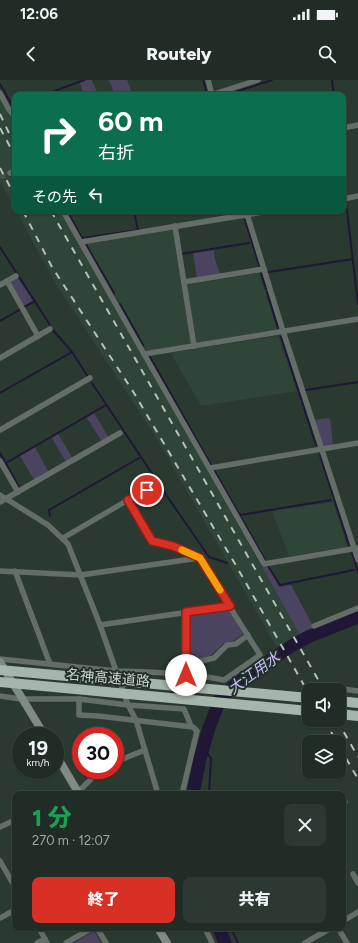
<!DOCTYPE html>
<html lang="ja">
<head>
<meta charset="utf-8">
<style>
	:root { --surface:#202c25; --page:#2d3832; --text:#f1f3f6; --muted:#a2a7a7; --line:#3d4842; --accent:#d93025 }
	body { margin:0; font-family:Figtree,"Noto Sans JP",sans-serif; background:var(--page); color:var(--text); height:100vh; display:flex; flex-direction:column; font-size:15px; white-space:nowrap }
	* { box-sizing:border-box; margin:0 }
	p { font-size:13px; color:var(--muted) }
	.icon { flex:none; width:22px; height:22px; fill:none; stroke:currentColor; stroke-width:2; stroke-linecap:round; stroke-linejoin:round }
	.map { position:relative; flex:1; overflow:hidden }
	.panel { position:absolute; left:12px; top:711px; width:334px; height:140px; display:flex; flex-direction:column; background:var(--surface); border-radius:8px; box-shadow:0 1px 3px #0004,0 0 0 1px var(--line) }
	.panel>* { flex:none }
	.banner { position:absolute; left:12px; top:12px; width:334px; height:122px; border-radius:8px; box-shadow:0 1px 3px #0004,0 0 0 1px var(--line); background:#0b6e4f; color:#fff; overflow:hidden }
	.controls { position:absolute; left:302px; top:603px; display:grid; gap:8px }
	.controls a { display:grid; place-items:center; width:44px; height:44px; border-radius:8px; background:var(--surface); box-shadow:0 1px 3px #0004,0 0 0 1px var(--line); font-size:20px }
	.speed { position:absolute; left:12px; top:647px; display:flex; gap:8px; font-size:20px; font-weight:700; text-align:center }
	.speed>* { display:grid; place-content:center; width:52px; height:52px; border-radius:50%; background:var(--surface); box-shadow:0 1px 3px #0004,0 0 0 1px var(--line); line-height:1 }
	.speed small { font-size:10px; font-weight:400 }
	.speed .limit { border:6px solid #d22; background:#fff; color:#111 }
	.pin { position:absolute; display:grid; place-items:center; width:34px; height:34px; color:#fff; margin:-17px; border:2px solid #fff; border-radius:50%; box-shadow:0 1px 4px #0007 }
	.me { position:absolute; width:44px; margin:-22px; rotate:0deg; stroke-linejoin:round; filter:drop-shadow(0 0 3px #0008) }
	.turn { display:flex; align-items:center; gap:14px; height:84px; padding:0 20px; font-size:18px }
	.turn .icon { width:52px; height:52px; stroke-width:2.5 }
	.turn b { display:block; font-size:28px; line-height:34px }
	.then { display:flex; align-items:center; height:38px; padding:0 20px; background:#0003; gap:8px; font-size:15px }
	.round { display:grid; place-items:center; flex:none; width:42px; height:42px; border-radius:8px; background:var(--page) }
	.overview { display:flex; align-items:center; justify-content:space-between; height:68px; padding:0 20px }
	h1 { font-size:24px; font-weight:800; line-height:30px; color:#1e9e55 }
	.action { display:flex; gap:8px; margin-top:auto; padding:8px 20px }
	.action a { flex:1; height:46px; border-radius:8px; background:var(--accent); color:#fff; font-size:16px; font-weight:800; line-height:46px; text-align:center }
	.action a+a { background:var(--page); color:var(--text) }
	.status { display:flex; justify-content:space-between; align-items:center; height:28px; padding:0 20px; background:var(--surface); direction:ltr }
	.status svg { height:11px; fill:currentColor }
	header { display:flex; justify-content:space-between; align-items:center; height:52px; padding:0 20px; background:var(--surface); font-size:18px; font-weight:800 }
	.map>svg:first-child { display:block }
	.built { fill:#2f4538 }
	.green { fill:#4b4460 }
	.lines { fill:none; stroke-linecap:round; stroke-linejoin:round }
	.stream { stroke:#201636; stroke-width:2 }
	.river { stroke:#201636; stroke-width:13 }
	.minor-tunnel { stroke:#435149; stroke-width:5.5; stroke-dasharray:5.5 3; stroke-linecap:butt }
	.minor { stroke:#656d68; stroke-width:5.5 }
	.secondary { stroke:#7f8b84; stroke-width:8 }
	.motorway { stroke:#a5b7ac; stroke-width:10 }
	.rail { stroke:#b7c0ba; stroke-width:2; stroke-dasharray:7 7; stroke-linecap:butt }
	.motorway-bridge { stroke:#a5b7ac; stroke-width:10 }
	.route-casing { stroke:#8d1f18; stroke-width:10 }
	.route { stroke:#d93025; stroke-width:7 }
	.slow { stroke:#f59e0b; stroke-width:7 }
	.labels { text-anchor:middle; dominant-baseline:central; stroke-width:4; stroke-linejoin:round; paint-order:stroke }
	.street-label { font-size:14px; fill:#cbd4ce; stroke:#213027 }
	.water-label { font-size:15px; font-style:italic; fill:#cabbfc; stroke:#213027 }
</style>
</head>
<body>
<div class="status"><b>12:06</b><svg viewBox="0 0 49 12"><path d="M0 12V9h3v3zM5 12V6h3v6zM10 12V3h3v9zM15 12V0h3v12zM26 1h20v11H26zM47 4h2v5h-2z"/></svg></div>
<header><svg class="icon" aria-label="back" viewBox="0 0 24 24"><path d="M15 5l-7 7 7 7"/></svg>Routely<svg class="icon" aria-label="search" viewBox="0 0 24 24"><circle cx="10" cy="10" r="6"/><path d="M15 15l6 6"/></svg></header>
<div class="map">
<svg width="358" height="863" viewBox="0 0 358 863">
	<rect width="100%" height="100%" fill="#2b3a31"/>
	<!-- built -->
	<g class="built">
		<polygon points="0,16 15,40 15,129 0,101"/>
		<polygon points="16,131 61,131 300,555 278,569 155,356 56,204"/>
		<polygon points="172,150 174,151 192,262 191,264 147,271 87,164"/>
		<polygon points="259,193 277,249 196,263 187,209 189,205"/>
		<polygon points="278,256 297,311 201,326 171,273"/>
		<polygon points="333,422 347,467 289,476 272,431"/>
	</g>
	<!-- green -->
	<g class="green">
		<polygon points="87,0 92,0 98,15 84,15 80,3"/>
		<polygon points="109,0 127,0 131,11 119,15 115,15"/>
		<polygon points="214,170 215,179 220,194 197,198 193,173"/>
		<polygon points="18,198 33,221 23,227 9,204"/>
		<polygon points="94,333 109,358 102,362 87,338"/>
		<polygon points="330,338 333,366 327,367 322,364 314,340"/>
		<polygon points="58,354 73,379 66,382 52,358"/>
		<polygon points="35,367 49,393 35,401 20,376"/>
		<polygon points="268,486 279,507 291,505 314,548 300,555 262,487"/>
		<polygon points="229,530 243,554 235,560 224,563 211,575 199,580 194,592 189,592 189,536"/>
		<polygon points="94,851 101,863 74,863"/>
	</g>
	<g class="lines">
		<!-- stream -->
		<g class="stream">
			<polyline points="203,0 207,13"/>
			<polyline points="332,0 334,15"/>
			<polyline points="0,4 15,31"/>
			<polyline points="44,15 84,0"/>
			<polyline points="226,15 272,0"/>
			<polyline points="343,93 345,115"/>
			<polyline points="346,122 358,224"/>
			<polyline points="67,131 82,158"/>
			<polyline points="245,140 260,188"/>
			<polyline points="83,158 138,150 134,131"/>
			<polyline points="86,165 114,213"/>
			<polyline points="0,167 50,245"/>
			<polyline points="181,174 249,163"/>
			<polyline points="269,192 353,179"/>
			<polyline points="261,193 266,209"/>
			<polyline points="267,212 278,248"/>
			<polyline points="120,224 143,265"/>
			<polyline points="24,227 35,221"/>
			<polyline points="0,241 21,229"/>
			<polyline points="53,250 72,272 88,297"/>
			<polyline points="281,257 316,365"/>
			<polyline points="150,277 211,385"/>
			<polyline points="92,303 157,401"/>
			<polyline points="306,310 358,302"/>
			<polyline points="0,313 72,272"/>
			<polyline points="0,373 19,407"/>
			<polyline points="320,375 349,465"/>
			<polyline points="6,383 106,325"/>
			<polyline points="214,390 265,480"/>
			<polyline points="160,406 209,477 227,483"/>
			<polyline points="240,435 331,420"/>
			<polyline points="50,436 49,430 139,378"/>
			<polyline points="352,473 358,492"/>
			<polyline points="268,486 280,505 354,490"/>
			<polyline points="203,669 211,678 209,714"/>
			<polyline points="231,848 238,863"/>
		</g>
		<!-- river -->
		<g class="river">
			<polyline points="193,714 200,679 209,648 221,617 246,597 293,565 310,556 358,537"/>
			<polyline points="219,848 225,863"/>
		</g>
		<!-- minor-tunnel -->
		<polyline class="minor-tunnel" points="0,97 10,93"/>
		<!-- minor -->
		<g class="minor">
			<polyline points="208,0 212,15"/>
			<polyline points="0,13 8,28 15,37"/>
			<polyline points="211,15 258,0"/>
			<polyline points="343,48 358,45"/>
			<polyline points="10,93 15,91"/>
			<polyline points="343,119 358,116"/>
			<polyline points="63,131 144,274 358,239"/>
			<polyline points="246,131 283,251 358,480"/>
			<polyline points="175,146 194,266"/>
			<polyline points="81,162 269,131"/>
			<polyline points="7,201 38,256"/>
			<polyline points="184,202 264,189"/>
			<polyline points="0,205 16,196"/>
			<polyline points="144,274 264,484 358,468"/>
			<polyline points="0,278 50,249"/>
			<polyline points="0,350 90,298"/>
			<polyline points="0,381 18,412"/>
			<polyline points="210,388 358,363"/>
			<polyline points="0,415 48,445 68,464 100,545 128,625 136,640 158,714"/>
			<polyline points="128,420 157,404"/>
			<polyline points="0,422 120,353"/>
			<polyline points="0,491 81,495 199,478"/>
			<polyline points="15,491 50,584"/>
			<polyline points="100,545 230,526"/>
			<polyline points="314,546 358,528"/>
			<polyline points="0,579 116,591 149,592 196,595 224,600 260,575 199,478 173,466 152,461 128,420 63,458"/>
			<polyline points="186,595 186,532"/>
			<polyline points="196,595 201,581 214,578 227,565 236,564 248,555"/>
			<polyline points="335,608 358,611"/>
			<polyline points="0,616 21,619 79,619 128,625 184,629 191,646"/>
			<polyline points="79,619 79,635 98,636 193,647 197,651 182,714"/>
			<polyline points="115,682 145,670"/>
			<polyline points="74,714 78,712 100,690"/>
			<polyline points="343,723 345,722"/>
			<polyline points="0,747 15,740"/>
			<polyline points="0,781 15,807"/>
			<polyline points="353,794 358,803"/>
			<polyline points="0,838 15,830"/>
			<polyline points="343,841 358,832"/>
			<polyline points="39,848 47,863"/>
			<polyline points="97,848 106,863"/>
			<polyline points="205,848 212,863"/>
			<polyline points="338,848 347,863"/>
			<polyline points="37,863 45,859"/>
			<polyline points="66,863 92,848"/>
			<polyline points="305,863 331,848"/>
		</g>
		<!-- secondary -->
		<g class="secondary">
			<polyline points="0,582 45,656"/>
			<polyline points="55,673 79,714"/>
			<polyline points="158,848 167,863"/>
		</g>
		<!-- motorway -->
		<g class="motorway">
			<polyline points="339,621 358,623"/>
			<polyline points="339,634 358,636"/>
		</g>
		<!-- rail -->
		<g class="rail">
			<polyline points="0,34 15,66"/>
			<polyline points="0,48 15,76"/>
			<polyline points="0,88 15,116"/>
			<polyline points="23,131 52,187 134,313 238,489 309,614"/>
			<polyline points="51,131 324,610"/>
			<polyline points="324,640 337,662"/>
			<polyline points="337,640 358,677"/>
			<polyline points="339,666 358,699"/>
		</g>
		<!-- motorway-bridge -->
		<g class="motorway-bridge">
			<polyline points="0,590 309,618"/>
			<polyline points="0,602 309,631"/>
		</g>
	</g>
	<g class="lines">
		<defs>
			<polyline id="route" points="147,410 128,420 152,461 173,466 200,478 230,526 186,532 186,595"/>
		</defs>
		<!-- route casing -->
		<use href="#route" class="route-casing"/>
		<!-- route -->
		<use href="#route" class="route"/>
		<!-- slow -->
		<polyline class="slow" points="182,470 200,478 220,510"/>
	</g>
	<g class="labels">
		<!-- street labels -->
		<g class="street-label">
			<text transform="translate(108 598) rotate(5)">名神高速道路</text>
		</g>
		<!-- water labels -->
		<g class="water-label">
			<text transform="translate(254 593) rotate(-36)">大江用水</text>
		</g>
	</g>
</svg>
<div class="controls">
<a><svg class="icon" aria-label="sound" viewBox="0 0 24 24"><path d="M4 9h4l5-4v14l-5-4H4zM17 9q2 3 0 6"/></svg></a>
<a><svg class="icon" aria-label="layers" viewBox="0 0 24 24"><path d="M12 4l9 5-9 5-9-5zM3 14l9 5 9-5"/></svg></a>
</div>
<div class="speed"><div>19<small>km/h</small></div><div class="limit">30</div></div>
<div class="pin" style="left:147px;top:410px;background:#d93025"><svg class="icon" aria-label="arrive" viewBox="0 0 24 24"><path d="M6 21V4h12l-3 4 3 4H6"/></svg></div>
<svg class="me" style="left:186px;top:595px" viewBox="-20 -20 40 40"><circle r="19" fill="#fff"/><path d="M0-13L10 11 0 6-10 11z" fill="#d93025"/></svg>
<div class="banner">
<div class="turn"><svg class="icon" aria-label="right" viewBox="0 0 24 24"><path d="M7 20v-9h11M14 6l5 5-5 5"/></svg><div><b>60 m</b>右折</div></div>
<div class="then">その先<svg class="icon" aria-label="left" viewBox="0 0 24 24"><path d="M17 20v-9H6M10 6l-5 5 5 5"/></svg></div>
</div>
<section class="panel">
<div class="overview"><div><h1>1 分</h1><p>270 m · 12:07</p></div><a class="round"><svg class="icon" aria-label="close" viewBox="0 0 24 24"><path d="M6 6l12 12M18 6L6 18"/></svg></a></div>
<div class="action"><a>終了</a><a>共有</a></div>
</section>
</div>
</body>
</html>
